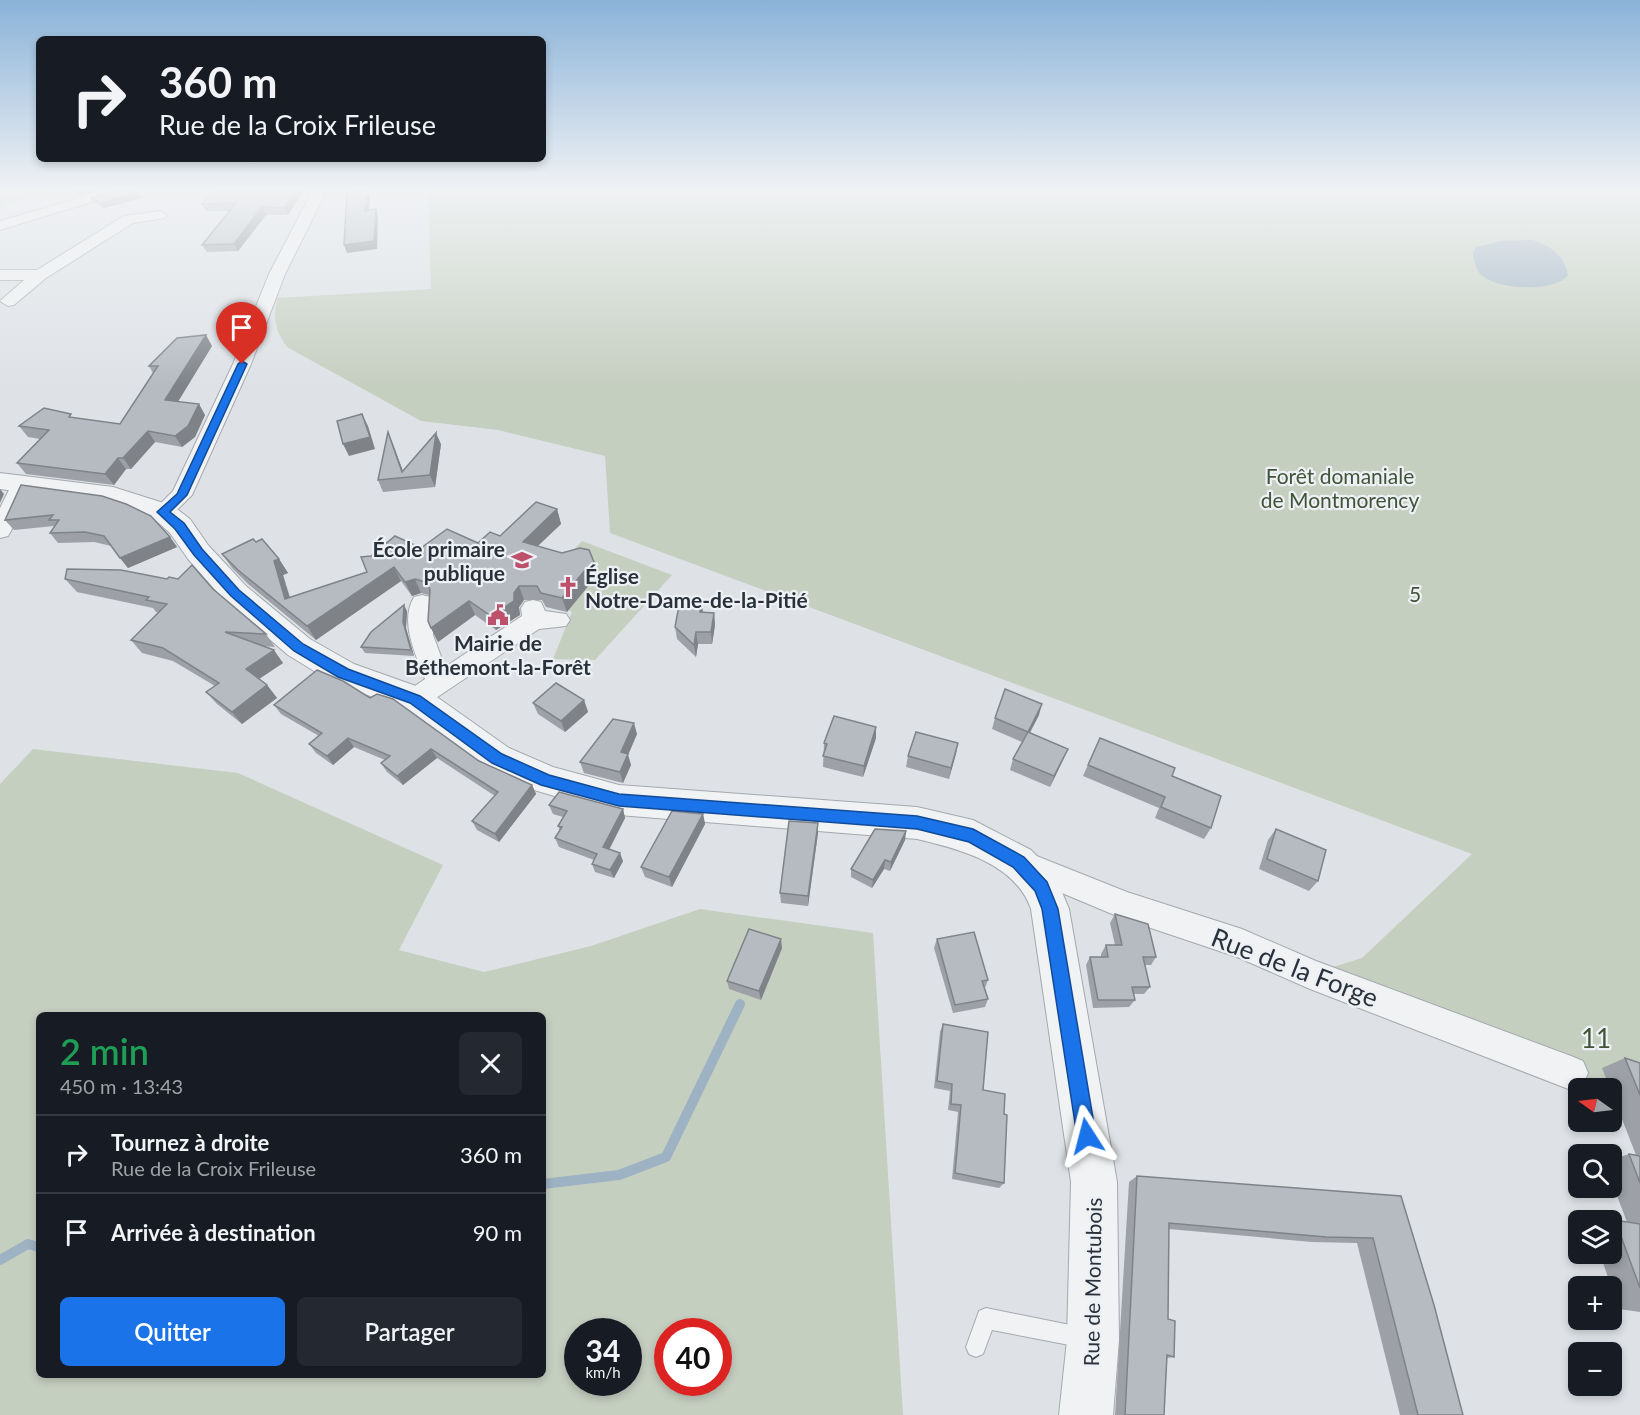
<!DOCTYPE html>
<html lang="fr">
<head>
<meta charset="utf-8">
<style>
	:root { --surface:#171b24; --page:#242831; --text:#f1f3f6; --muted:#9ea1a6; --line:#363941; --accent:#1a73e8 }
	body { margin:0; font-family:Lato,sans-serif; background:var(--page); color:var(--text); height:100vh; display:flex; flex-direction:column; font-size:22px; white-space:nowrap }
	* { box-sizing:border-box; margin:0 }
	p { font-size:20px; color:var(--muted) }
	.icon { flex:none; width:33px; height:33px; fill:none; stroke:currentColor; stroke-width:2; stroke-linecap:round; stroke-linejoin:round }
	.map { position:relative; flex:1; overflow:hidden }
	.drawer { position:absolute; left:36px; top:1012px; width:510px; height:366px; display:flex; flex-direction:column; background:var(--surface); border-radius:9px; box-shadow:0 3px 9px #0003 }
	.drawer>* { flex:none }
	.guide { position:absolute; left:36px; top:36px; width:510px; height:126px; border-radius:9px; box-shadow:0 3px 9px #0003; background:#171b24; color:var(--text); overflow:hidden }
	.needle { width:39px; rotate:284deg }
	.tools { position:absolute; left:1568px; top:1078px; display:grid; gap:12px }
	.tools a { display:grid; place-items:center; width:54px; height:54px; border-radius:9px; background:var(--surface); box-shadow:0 3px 9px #0003; font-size:30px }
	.speed { position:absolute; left:564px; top:1318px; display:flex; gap:12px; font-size:30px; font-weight:700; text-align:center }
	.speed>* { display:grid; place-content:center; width:78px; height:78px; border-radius:50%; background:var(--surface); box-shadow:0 3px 9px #0003; line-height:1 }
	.speed small { font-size:15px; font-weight:400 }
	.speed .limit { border:9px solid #d22; background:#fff; color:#111 }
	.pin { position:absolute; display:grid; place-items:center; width:51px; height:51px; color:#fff; margin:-62px -26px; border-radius:50% 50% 50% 0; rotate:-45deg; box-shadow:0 0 6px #0007 }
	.pin .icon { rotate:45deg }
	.me { position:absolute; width:66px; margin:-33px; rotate:351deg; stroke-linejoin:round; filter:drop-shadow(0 0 4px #0008) }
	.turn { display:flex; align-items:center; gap:21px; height:126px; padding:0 24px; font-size:27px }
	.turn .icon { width:78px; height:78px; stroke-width:2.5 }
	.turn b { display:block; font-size:42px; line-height:51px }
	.round { display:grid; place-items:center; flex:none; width:63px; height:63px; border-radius:9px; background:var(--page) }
	.head { display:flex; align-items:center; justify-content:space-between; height:102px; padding:0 24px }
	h1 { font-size:36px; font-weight:600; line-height:45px; color:#1e9e55 }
	.primary-button { display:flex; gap:12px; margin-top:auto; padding:12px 24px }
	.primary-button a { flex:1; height:69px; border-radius:9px; background:var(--accent); color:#fff; font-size:24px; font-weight:600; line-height:69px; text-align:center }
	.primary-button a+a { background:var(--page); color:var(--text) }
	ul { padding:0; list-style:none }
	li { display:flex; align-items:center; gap:18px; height:78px; padding:0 24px; border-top:2px solid var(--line) }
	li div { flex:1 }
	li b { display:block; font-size:22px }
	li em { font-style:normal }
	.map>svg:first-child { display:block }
	.green { fill:#c5cfc0; fill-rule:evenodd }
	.water { fill:#9db2c2 }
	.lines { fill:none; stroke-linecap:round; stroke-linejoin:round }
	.stream { stroke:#9db2c2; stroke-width:10 }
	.service-casing { stroke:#a4a9af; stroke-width:2 }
	.minor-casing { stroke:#a4a9af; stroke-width:2 }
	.tertiary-casing { stroke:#a4a9af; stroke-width:2 }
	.service { fill:#f0f2f4; fill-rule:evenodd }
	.minor { fill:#f0f2f4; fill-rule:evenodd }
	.tertiary { fill:#f0f2f4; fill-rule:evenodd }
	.wall { fill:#9da1a7 }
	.shaded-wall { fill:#7f8388 }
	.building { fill:#b6bbc2; stroke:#7f8388; stroke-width:1.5 }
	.route { fill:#1a73e8; stroke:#114b97; stroke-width:1.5 }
	.labels { text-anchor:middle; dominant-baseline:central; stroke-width:4.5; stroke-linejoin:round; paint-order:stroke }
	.park-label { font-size:21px; fill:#405538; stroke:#edf0f4 }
	.poi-label { font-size:21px; font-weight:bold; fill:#29313b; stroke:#edf0f4; text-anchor:end }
	.street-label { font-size:21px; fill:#29313b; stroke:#edf0f4 }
	.near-street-label { font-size:26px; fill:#29313b; stroke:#edf0f4 }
	.near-park-label { font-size:26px; fill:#405538; stroke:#edf0f4 }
</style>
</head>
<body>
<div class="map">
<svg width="1640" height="1415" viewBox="0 0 1640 1415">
	<rect width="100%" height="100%" fill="#dee2e6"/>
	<!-- green -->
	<g class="green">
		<polygon points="0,188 51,188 0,207"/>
		<path d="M 428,188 L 1640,188 L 1640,1112 L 1602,1083 L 1310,974 L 1362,958 L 1472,854 L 610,533 L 605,456 L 498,430 L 421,421 L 287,347 C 275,331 273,318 277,298 L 431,289 Z"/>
		<polygon points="582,541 672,575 595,660 553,659 572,612 567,609 586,584 602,588 605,580 609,579 560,565"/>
		<path d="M 33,749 L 238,773 L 443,865 L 399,950 L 484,972 L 591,946 L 700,909 L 873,933 L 903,1415 L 0,1415 L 0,784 ZM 39,1016 L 543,1016 L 543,1376 L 39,1376 ZM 578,1332 L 628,1332 L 628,1383 L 578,1383 ZM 668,1332 L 718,1332 L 718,1383 L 668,1383 Z"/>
	</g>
	<!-- water -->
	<path class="water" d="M 1532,240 C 1550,245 1565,256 1568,275 C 1555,293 1491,291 1478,271 C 1475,266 1474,258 1473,253 L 1476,247 L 1502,241 Z"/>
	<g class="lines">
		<!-- stream -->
		<g class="stream">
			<polyline points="543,1184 619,1175 666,1157 740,1004"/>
			<polyline points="0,1260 28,1244 39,1247"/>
		</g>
		<defs>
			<polygon id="service" points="986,1308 1085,1328 1092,1331 1095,1338 1092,1345 1085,1348 992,1330 983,1354 976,1357 969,1354 966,1347 979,1311"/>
			<g id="minor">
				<polygon points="114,188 137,188 0,230 0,221"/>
				<polygon points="314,188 328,188 285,274 251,364 192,495 170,517 156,517 152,512 173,491 233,364 269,274"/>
				<polygon points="160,211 167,215 165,218 133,223 46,278 14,305 8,306 0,301 24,280 0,280 0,270 37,270 124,216"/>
				<polygon points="21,478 28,480 31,485 11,531 8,536 0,538 0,508 14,480"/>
				<path d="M 422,595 L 430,597 L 434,603 L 433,635 L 445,667 L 522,616 L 521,608 L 525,602 L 533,600 L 541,602 L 545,611 L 566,614 L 570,620 L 566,626 L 539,629 L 424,706 L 415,709 L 406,706 L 402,699 L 406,692 L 425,679 C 416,655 399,622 414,597 Z"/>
				<polygon points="1024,851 1127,892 1242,929 1316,961 1571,1056 1583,1061 1588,1073 1583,1085 1571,1090 1310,989 1237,957 1124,919 1014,873 1010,864 1014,855"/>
			</g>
			<path id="tertiary" d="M 0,473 L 113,487 L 173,506 L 190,519 L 208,545 L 246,586 L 310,639 L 354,664 L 427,690 L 509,748 L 553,767 L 619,785 L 917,807 L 973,820 L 1031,850 L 1055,875 L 1069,909 L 1117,1182 L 1119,1340 L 1113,1415 L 1059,1415 L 1067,1340 L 1071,1182 L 1031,909 C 1015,863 959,849 917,839 L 619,815 L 534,790 L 485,768 L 403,708 L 332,682 L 288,655 L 224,600 L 188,559 L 170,533 L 153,518 L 110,504 L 0,489 Z"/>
		</defs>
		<!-- service casing -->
		<use href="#service" class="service-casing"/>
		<!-- minor casing -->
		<use href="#minor" class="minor-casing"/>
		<!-- tertiary casing -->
		<use href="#tertiary" class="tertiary-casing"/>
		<!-- service -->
		<use href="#service" class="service"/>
		<!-- minor -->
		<use href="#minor" class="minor"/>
		<!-- tertiary -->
		<use href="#tertiary" class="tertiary"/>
	</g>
	<!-- wall -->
	<g class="wall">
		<polygon points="69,188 75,188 80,196 71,191"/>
		<polygon points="216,188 305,188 288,215 266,215 238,251 207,252 202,245 230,211 206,211 202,204"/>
		<polygon points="91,198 142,198 104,208 95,203"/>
		<polygon points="212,346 178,402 205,415 195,437 182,447 155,442 131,469 126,469 114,485 26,474 17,463 40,439 28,437 19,426 74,418 120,424 153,373 149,366"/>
		<polygon points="388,432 403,471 441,444 435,487 383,492 378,480"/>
		<polygon points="21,485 170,537 177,547 128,568 111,546 94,542 58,543 50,533 55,527 54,526 14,530 5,520"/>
		<polygon points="557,509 561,524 538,546 599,574 603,588 589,585 567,612 546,607 542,600 524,600 519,607 520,615 496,630 475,615 438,642 431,628 429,595 421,593 412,596 401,581 316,640 248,584 232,568 222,554 256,542 279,559 288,573 283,575 290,597 367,572 421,548 478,543 500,536"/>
		<polygon points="65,579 213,589 266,634 275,647 262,646 283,663 259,679 267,685 277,698 242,724 217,704 206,692 215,686 173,661 142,653 131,640 159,613 156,612 153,608 77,592"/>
		<polygon points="407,611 406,628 414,656 365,653 361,647"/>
		<polygon points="703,612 714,613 715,625 712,644 698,644 696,657 677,639 675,627"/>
		<polygon points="370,698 479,761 532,785 536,794 499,842 477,830 472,821 495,796 437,758 403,785 387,772 381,763 385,760 354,747 333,765 316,753 309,744 319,736 281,714 274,705"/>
		<polygon points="584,700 588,712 565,732 538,714 533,703"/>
		<polygon points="1039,715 1030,733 1063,760 1050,787 1010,770 1013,759 1022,742 992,729 995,718"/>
		<polygon points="637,734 628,755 631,765 623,783 584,773 580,762"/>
		<polygon points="876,738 863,777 823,767 824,743"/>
		<polygon points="1100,738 1172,776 1211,828 1204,839 1155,818 1159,808 1083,776"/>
		<polygon points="958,743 949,779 906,767 908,756"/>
		<polygon points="549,805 623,809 625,818 609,849 623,861 614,878 595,872 592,864 594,860 559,847 555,838 560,831 558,826 563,817 553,814"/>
		<polygon points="703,814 705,824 672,887 645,877 641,867"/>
		<polygon points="1276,829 1318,881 1309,891 1259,869 1268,840"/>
		<polygon points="906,831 905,840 890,871 884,869 872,888 851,877 851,869"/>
		<polygon points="818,833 808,906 781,903 780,893"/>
		<polygon points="1115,914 1156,957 1151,965 1145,965 1150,987 1144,994 1134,994 1135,1000 1129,1007 1093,1008 1086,965 1090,957 1101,957 1101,954 1106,945 1115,945 1110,923"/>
		<polygon points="937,939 988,980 985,988 988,999 985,1007 953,1013 934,948"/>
		<polygon points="782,948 761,1000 729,989 727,981"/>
		<polygon points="943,1024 983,1090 1004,1114 1004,1183 999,1188 952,1179 958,1112 948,1110 950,1091 934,1088 940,1032"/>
		<polygon points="1625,1058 1640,1063 1640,1312 1619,1309 1600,1254 1611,1254 1611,1221 1615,1220 1627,1222 1611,1180 1611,1160 1629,1154 1636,1155 1602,1068"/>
		<polygon points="1137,1176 1401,1196 1463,1415 1400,1415 1357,1243 1312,1242 1169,1229 1168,1319 1174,1357 1167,1358 1164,1415 1115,1415 1129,1182"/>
	</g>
	<!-- shaded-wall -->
	<g class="shaded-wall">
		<polygon points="75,188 110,188 80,196"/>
		<polygon points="297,188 305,188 288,215 285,208"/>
		<polygon points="367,190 370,197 368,218 365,211"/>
		<polygon points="139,192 142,198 104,208 101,203"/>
		<polygon points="262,207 266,215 238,251 234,244"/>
		<polygon points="376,209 378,217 377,249 347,253 344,245"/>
		<polygon points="206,335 212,346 172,411 165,400"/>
		<polygon points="199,404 205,415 195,437 182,447 175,436"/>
		<polygon points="362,414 368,426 375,449 349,456 343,444"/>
		<polygon points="148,431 155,442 131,469 123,458"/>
		<polygon points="388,432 393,444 405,477 402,472"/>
		<polygon points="436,433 441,444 435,487 430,475"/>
		<polygon points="118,458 126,469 114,485 105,474"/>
		<polygon points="0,489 4,494 0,503"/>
		<polygon points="557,509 561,524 527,556 523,542"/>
		<polygon points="170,537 177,547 128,568 120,558"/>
		<polygon points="279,559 288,573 283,575 294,613 285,599 274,561"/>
		<polygon points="394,567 401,581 316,640 307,626"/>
		<polygon points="585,570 589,585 567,612 562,598"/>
		<polygon points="415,579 421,593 412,596 405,582"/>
		<polygon points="519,586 524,600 519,607 520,615 496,630 491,616 514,593"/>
		<polygon points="701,600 703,612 700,612"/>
		<polygon points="469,601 475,615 438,642 431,628"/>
		<polygon points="404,605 407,611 406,628 414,656 411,650 403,622"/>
		<polygon points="714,613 715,625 712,644 711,632"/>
		<polygon points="696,632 698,644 696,657 694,645"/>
		<polygon points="274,650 283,663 256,681 246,669"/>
		<polygon points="267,685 277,698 242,724 232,712"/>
		<polygon points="584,700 588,712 565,732 561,721"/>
		<polygon points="1042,704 1039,715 1024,743 1028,732"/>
		<polygon points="634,723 637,734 628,755 631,765 623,783 620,772 621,752"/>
		<polygon points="876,727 876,738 863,777 864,766"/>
		<polygon points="348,738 354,747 333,765 327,756"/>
		<polygon points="958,743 956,754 949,779 951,768"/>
		<polygon points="431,749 437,758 403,785 397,776"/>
		<polygon points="1068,749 1063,760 1050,787 1054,776"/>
		<polygon points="532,785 536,794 499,842 495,834"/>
		<polygon points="623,809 625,818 606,856 603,847"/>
		<polygon points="703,814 705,824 672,887 669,877"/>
		<polygon points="818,823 818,833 808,906 808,896"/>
		<polygon points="906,831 905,840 890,871 891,862"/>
		<polygon points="620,853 623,861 614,878 610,870"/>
		<polygon points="885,860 884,869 872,888 873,880"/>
		<polygon points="781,939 782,948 761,1000 759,991"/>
	</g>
	<!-- building -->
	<g class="building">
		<polygon points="123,188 132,188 139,192 101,203 91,198"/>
		<polygon points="216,188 297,188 285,208 262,207 234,244 202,245 236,203 202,204"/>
		<polygon points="367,190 365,211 376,209 374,241 344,245 347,192"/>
		<polygon points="206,335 165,400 199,404 188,426 175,436 148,431 123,458 118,458 105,474 17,463 49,430 19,426 44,408 71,414 69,417 120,424 158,366 149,366 177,338"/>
		<polygon points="362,414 370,437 343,444 337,421"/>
		<polygon points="388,432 402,472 436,433 430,475 378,480"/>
		<polygon points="21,485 102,496 126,504 151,516 170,537 120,558 104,536 85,532 50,533 59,520 49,520 53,515 5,520"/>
		<polygon points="536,502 557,509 523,542 562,553 580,548 589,550 599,574 585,570 562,598 541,593 537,586 519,586 514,593 514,601 491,616 469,601 431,628 428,621 430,589 425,582 415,579 405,582 394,567 307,626 238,570 222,554 253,539 256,542 262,539 279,559 274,561 285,599 367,572 361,557 371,556 395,536 421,548 447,529 478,543 490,532 500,536"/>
		<polygon points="192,565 213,589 266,634 225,632 274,650 246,669 267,685 232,712 206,692 219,683 163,648 131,640 167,604 146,600 149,597 65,579 67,569 121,570 167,579 169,577 178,579"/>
		<polygon points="680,600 701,600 700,612 714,613 711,632 696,632 694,645 675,627"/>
		<polygon points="404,605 403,622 411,650 361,647 371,632"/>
		<polygon points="317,670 343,681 370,698 377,694 393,699 479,761 532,785 495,834 472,821 498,792 431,749 397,776 381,763 390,756 348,738 327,756 309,744 322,733 274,705"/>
		<polygon points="556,683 584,700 561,721 533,703"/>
		<polygon points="1005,689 1042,704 1028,732 995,718"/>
		<polygon points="834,716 876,727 864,766 823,756 827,744 824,743"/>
		<polygon points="613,719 634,723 621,752 628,754 620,772 580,762"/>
		<polygon points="916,732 958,743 951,768 908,756"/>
		<polygon points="1028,732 1068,749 1054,776 1013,759"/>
		<polygon points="1100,738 1175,768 1172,776 1221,796 1211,828 1161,807 1165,797 1088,765"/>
		<polygon points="559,792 623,809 603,847 620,853 610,870 592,864 597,854 555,838 562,827 558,826 567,811 549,805"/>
		<polygon points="672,811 703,814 669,877 641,867"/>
		<polygon points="789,821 818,823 808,896 780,893"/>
		<polygon points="875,829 906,831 891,862 885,860 873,880 851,869"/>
		<polygon points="1276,829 1326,850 1318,881 1267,859"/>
		<polygon points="1115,914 1148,924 1156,957 1143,957 1150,987 1132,987 1135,1000 1098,1000 1090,957 1108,957 1106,945 1122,945"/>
		<polygon points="749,929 781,939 759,991 727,981"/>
		<polygon points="974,932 988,980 982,981 988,999 955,1005 937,939"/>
		<polygon points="943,1024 988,1032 983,1090 1005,1094 1004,1114 1007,1115 1004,1183 955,1173 961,1105 951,1104 952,1084 937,1081"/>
		<polygon points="1625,1058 1640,1063 1640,1095"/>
		<polygon points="1629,1154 1640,1156 1640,1183"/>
		<polygon points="1137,1176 1401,1196 1434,1305 1463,1415 1418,1415 1373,1238 1326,1237 1169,1223 1168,1319 1175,1321 1174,1357 1167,1355 1164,1415 1125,1415"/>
		<polygon points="1615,1220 1640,1224 1640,1288"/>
	</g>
	<!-- sky -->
	<linearGradient id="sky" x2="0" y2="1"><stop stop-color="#8ab3d9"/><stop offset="0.49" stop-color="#f0f2f4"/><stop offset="1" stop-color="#f0f2f4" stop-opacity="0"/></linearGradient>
	<rect width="1640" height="386" fill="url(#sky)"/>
	<!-- route -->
	<polygon class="route" points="242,361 247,364 187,495 170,512 184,523 202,549 239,590 303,644 348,669 420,696 502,754 549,775 619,794 917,816 973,829 1024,857 1047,882 1058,909 1096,1136 1093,1143 1087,1146 1080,1143 1077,1136 1042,909 1035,891 1013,867 969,842 917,829 619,806 541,785 492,763 410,703 338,677 294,651 231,596 194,555 175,529 157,512 177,494 238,364"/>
	<!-- icons -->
	<defs>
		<symbol id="school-bare" viewBox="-9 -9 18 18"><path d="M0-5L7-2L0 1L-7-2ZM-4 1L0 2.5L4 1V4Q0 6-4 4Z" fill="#bd506b" stroke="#edf0f4" stroke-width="2.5" paint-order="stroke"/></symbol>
		<symbol id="church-bare" viewBox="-9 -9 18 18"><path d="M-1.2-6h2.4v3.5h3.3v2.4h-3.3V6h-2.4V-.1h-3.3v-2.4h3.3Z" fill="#bd506b" stroke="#edf0f4" stroke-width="2.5" paint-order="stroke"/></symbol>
		<symbol id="civic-bare" viewBox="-9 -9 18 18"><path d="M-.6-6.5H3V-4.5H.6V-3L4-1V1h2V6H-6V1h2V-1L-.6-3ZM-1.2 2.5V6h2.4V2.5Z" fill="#bd506b" stroke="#edf0f4" stroke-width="2.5" paint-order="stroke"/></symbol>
	</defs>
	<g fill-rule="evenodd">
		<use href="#school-bare" x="507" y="545" width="30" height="30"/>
		<use href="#church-bare" x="553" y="572" width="30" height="30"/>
		<use href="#civic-bare" x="483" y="600" width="30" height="30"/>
	</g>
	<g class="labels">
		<!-- park labels -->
		<g class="park-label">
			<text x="1340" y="475">Forêt domaniale<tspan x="1340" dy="24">de Montmorency</tspan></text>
			<text x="1415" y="593">5</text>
		</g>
		<!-- poi labels -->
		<g class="poi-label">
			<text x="505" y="548">École primaire<tspan x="505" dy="24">publique</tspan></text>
			<text x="585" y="575" text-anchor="start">Église<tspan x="585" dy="24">Notre-Dame-de-la-Pitié</tspan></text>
			<text x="498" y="642" text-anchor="middle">Mairie de<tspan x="498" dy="24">Béthemont-la-Forêt</tspan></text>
		</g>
		<!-- street labels -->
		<g class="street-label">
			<text transform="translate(1092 1282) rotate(-89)">Rue de Montubois</text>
		</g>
		<!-- near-street labels -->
		<g class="near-street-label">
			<text transform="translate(1295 967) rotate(21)">Rue de la Forge</text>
		</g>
		<!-- near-park labels -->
		<g class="near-park-label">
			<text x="1596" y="1038">11</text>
		</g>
	</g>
</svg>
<div class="tools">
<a><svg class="needle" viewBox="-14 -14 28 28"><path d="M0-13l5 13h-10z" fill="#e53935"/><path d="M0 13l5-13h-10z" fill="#9ea1a6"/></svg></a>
<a><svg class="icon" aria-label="search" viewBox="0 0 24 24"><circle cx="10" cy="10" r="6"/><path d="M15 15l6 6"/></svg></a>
<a><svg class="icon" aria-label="layers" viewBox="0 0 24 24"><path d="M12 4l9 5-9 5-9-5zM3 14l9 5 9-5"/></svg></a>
<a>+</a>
<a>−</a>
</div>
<div class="speed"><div>34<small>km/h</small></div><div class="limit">40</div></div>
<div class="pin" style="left:242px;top:364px;background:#d93025"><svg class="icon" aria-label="arrive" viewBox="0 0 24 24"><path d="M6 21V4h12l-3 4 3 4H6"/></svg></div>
<svg class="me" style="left:1087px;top:1136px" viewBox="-20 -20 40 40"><path d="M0-17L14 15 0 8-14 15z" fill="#1a73e8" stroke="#fff" stroke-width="4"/></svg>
<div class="guide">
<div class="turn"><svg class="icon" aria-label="right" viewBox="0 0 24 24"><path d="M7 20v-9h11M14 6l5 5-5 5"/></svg><div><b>360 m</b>Rue de la Croix Frileuse</div></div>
</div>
<section class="drawer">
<div class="head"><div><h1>2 min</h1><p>450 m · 13:43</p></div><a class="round"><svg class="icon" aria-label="close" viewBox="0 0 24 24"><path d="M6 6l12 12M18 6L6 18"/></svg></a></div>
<ul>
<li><svg class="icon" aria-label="right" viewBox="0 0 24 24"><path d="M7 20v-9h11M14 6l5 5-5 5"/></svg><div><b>Tournez à droite</b><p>Rue de la Croix Frileuse</p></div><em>360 m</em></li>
<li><svg class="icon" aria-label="arrive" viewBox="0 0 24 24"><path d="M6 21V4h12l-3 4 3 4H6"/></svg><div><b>Arrivée à destination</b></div><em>90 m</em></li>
</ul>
<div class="primary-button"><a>Quitter</a><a>Partager</a></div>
</section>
</div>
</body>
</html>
